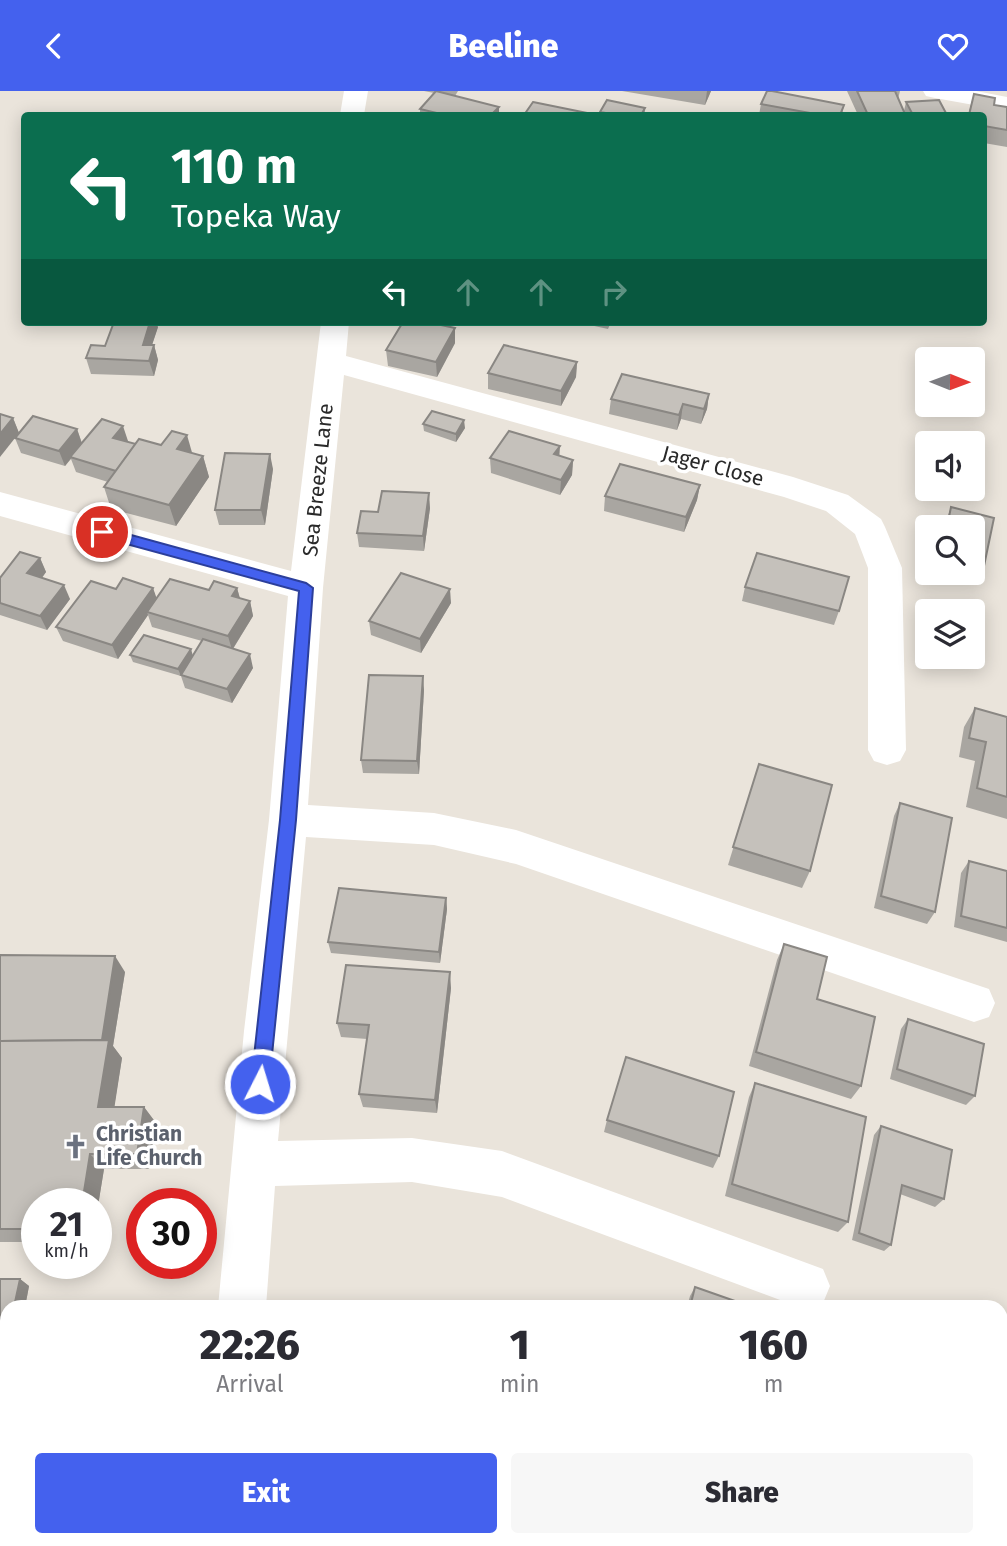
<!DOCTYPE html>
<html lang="en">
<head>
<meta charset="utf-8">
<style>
	:root { --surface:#fff; --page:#f7f7f7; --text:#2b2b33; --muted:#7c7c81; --accent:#4461ee }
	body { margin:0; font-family:"Fira Sans",sans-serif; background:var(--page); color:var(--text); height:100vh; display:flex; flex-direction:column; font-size:26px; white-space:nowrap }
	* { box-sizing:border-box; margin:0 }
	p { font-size:23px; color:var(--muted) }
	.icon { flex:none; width:38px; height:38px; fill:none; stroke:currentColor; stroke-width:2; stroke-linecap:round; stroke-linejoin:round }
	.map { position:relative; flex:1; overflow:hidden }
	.sheet { position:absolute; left:0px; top:1209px; width:1008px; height:247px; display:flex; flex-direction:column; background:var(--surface); border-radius:21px 21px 0 0; box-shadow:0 4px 18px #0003 }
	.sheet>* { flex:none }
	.banner { position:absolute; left:21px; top:21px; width:966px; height:214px; border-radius:7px; box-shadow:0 4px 18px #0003; background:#0b6e4f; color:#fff; overflow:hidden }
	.needle { width:46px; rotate:91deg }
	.buttons { position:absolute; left:915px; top:256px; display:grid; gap:14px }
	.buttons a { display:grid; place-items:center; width:70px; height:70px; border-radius:7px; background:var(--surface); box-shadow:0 4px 18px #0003; font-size:35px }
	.speed { position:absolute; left:21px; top:1097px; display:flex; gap:14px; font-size:35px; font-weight:700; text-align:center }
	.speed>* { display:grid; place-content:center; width:91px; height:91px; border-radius:50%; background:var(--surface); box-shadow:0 4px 18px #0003; line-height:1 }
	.speed small { font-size:18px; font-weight:400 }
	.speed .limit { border:10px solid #d22; background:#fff; color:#111 }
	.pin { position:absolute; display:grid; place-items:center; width:60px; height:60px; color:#fff; margin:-30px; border:4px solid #fff; border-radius:50%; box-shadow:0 2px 7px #0007 }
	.me { position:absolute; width:77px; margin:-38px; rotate:5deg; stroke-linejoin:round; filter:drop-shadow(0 0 5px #0008) }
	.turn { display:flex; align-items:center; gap:24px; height:147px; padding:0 35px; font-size:32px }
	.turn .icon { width:91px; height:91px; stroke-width:2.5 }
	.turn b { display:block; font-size:49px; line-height:60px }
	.lanes { display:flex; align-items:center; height:66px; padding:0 35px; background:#0003; justify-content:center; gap:35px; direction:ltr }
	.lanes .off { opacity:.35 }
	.eta { display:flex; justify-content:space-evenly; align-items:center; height:119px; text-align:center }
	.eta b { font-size:42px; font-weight:800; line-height:49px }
	.primary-button { display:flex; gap:14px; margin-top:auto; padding:14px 35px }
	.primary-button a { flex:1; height:80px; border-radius:7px; background:var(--accent); color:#fff; font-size:28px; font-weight:800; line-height:80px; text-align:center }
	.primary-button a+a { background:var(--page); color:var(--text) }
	header { display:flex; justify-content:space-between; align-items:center; height:91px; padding:0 35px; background:var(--accent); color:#fff; font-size:32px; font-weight:800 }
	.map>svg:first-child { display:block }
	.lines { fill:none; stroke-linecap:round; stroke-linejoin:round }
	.minor { fill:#fff; fill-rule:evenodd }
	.wall { fill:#a9a6a1 }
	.shaded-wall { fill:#8a8783 }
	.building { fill:#c5c1bb; stroke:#8a8783; stroke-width:2 }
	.route { fill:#4461ee; stroke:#2c3f9b; stroke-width:2 }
	.labels { text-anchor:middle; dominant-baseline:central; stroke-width:7; stroke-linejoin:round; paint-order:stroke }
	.street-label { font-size:21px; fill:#292929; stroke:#fff }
	.worship-label { font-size:21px; font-weight:bold; fill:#5b616d; stroke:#fff; text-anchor:start }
</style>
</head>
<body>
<header><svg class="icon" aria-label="back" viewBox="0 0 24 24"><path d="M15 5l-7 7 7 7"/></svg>Beeline<svg class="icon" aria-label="heart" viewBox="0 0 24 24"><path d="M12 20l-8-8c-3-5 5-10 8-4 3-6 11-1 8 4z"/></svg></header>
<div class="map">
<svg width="1007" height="1455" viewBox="0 0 1007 1455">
	<rect width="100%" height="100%" fill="#eae4db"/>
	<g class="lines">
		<!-- minor -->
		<g class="minor">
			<polygon points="344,0 368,0 364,24 340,24"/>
			<polygon points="923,0 976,0 1007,6 1007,20 935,7 926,5"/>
			<polygon points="321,231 349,231 346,265 793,386 848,404 881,428 885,436 902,477 906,659 900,670 887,674 874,670 868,659 868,477 855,443 826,420 784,406 344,284 323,497 308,714 434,722 516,739 974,893 989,898 995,912 989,926 974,931 516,773 434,754 306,746 278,1050 412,1047 502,1060 823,1178 830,1195 823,1212 812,1216 799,1216 502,1106 412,1091 275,1095 266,1216 218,1216 244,940 269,729 288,505 0,425 0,401 291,480"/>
			<polygon points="197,1449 249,1449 248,1455 196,1455"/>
		</g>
	</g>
	<!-- wall -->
	<g class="wall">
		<polygon points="424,0 458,0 455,5 499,16 499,24 420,24 420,18 434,2"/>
		<polygon points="622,0 711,0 705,14"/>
		<polygon points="847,0 900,0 898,8 904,20 906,11 947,24 858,24"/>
		<polygon points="974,3 994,14 1007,16 1007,56 984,52 984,24 968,24"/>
		<polygon points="761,13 844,14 842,24 759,24"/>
		<polygon points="645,17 645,24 600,24 600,21"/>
		<polygon points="576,231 611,231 608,238"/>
		<polygon points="158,236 152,254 154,254 158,269 154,285 91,283 86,267 105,255"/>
		<polygon points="455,237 455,252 437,286 388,275 386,259"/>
		<polygon points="577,271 576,286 561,315 488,298 488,282"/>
		<polygon points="709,303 707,318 701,333 681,328 677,339 609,323 611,308"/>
		<polygon points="13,327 19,342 77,338 82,352 128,350 127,351 136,353 192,362 203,365 209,386 176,435 111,418 104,396 108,391 76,381 71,368 65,375 21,362 15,347"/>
		<polygon points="423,333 465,337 456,351 424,340"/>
		<polygon points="490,367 573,369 572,384 560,404 491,382"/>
		<polygon points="273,378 265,434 219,434 215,419"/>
		<polygon points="700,394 697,409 684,441 604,420 605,405"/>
		<polygon points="951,416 994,427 984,475 977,489 946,481 973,481 973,436 944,436"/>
		<polygon points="430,417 424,460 359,456 357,442 378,421"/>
		<polygon points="40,467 46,481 42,487 70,508 47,539 0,524 0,487"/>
		<polygon points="745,496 839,520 834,534 742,510"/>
		<polygon points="153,497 156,508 209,499 237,497 240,508 250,510 253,525 233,558 253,577 232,612 185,597 181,585 133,571 130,564 193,564 202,550 152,536 148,524 118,568 63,550 56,536 116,498"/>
		<polygon points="451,512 421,562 371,544 369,530"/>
		<polygon points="424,599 419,683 363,682 361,669"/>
		<polygon points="975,617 1007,626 1007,728 966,716 975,670 959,666 964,636"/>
		<polygon points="759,673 810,780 802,797 728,774"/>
		<polygon points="900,712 935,821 927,833 874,817 894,725"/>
		<polygon points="969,770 1007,780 1007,851 954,836 961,782"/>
		<polygon points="446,807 447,818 440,872 331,862 328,851"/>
		<polygon points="784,853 817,908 861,995 851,1008 749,975 777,869"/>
		<polygon points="0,864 125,881 113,955 122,967 114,1016 144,1016 156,1032 149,1078 104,1078 96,1127 96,1113 37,1113 37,1151 0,1151"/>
		<polygon points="451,897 437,1022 363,1016 359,1003 367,948 341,946 337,932"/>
		<polygon points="908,928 975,1005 966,1014 890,988 901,938"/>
		<polygon points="755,992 848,1131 838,1141 725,1105 749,1006"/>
		<polygon points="607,1029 719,1065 713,1077 604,1041"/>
		<polygon points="881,1035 944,1108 935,1116 900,1103 891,1154 884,1160 852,1149 874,1044"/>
		<polygon points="0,1188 20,1188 29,1195 25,1216 7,1216 7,1234 0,1234"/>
		<polygon points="695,1196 752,1216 687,1216 690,1205"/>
	</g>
	<!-- shaded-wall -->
	<g class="shaded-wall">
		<polygon points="707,0 711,0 705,14"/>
		<polygon points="499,16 499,24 491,24"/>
		<polygon points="150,231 156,231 158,236 147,269 143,254"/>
		<polygon points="455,237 455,252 437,286 436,271"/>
		<polygon points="154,254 158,269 154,285 149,270"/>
		<polygon points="577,271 576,286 561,315 561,300"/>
		<polygon points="709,303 707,318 701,333 704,318"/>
		<polygon points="683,313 681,328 677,339 679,324"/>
		<polygon points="13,327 19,342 0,366 0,343"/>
		<polygon points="464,329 465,337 456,351 456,343"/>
		<polygon points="123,335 128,350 118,362 113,347"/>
		<polygon points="77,338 82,353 65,375 59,360"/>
		<polygon points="187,344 193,365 177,358"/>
		<polygon points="560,355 559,370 554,363"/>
		<polygon points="270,363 273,378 265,434 261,419"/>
		<polygon points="203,365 209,386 176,435 169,414"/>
		<polygon points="573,369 572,384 560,404 561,389"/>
		<polygon points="700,394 697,409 684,441 686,426"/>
		<polygon points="429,402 430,417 424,460 423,445"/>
		<polygon points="40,467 46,481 34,497 27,482"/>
		<polygon points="64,494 70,508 47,539 40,525"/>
		<polygon points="153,497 158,511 147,521 148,524 118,568 112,554"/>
		<polygon points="237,497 241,511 232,505"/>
		<polygon points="450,498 451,512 421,562 420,548"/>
		<polygon points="250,510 253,525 232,559 228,545"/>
		<polygon points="191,558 193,565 181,585 178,578"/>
		<polygon points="250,563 253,577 232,612 227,598"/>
		<polygon points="423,585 424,599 419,683 417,670"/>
		<polygon points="446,807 447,818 440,872 439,861"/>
		<polygon points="115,865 125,881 113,955 122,967 112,1032 98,1016 101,953"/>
		<polygon points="450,881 451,897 437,1022 435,1009"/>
		<polygon points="144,1016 156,1032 149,1078 137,1063"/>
		<polygon points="90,1063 104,1078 96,1127 96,1113 82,1113"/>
		<polygon points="20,1188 29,1195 25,1216 14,1216"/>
	</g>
	<!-- building -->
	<g class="building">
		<polygon points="436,0 499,16 491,24 445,24 420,18"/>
		<polygon points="767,0 772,0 844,14 840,24 821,24 761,13"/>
		<polygon points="857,0 895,0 905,23 868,24"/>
		<polygon points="974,3 995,7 994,14 1007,16 1007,39 984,35 984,24 969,24"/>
		<polygon points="607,9 645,17 641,24 617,24 600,21"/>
		<polygon points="939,9 947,24 913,24 906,11"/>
		<polygon points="533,11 597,24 524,24"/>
		<polygon points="114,231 150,231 143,254 154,254 149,270 86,267 91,254 105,255"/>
		<polygon points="403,231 427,231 455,237 436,271 386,259"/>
		<polygon points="504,254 577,271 561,300 488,282"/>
		<polygon points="622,283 709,303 704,318 683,313 679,324 611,308"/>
		<polygon points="432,320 464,329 456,343 423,333"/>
		<polygon points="0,323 13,327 0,343"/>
		<polygon points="33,325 77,338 59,360 15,347"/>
		<polygon points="102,328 123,335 113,347 136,353 116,380 70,366"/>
		<polygon points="172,340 187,344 177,358 203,365 169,414 104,396 139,348 161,354"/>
		<polygon points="509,340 560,355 554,363 573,369 561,389 490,367"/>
		<polygon points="225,362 270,363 261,419 215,419"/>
		<polygon points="620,373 700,394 686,426 605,405"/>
		<polygon points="382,400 429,402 423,445 357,442 361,420 378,421"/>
		<polygon points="951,416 994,427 984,475 973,472 973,436 947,436"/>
		<polygon points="20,461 40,467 27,482 64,494 40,525 0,512 0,487"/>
		<polygon points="757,462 849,486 839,520 745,496"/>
		<polygon points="401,482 450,498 420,548 369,530"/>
		<polygon points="123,487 153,497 112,554 56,536 91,490 116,498"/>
		<polygon points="170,488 209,499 214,490 237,497 232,505 250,510 228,545 147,521"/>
		<polygon points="144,544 191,558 178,578 130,564"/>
		<polygon points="203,548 250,563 227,598 181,584"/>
		<polygon points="369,584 423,585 417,670 361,669"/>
		<polygon points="975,617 1007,626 1007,706 977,697 986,651 969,647"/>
		<polygon points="759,673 832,694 810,780 733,756"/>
		<polygon points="900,712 952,727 935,821 881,805"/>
		<polygon points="969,770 1007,780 1007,837 961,825"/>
		<polygon points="339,797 446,807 439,861 328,851"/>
		<polygon points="784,853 827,866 817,908 875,926 861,995 756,961"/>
		<polygon points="0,864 115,865 102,949 0,950"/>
		<polygon points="346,874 450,881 435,1009 359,1003 369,934 337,932"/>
		<polygon points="908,928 984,953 975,1005 897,978"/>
		<polygon points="109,949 98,1016 144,1016 137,1063 90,1063 82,1113 37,1113 37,1138 0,1138 0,950"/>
		<polygon points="626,966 734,1001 719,1065 607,1029"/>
		<polygon points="755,992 866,1026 848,1131 732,1093"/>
		<polygon points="881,1035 952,1059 944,1108 902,1094 891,1154 859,1142"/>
		<polygon points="0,1188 20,1188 14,1216 7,1216 7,1228 0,1228"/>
		<polygon points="695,1196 752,1216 690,1216"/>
	</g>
	<!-- route -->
	<polygon class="route" points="102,436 306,492 313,497 296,729 269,993 267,1000 260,1002 254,1000 251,993 280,729 299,500 97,445 97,438"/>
	<!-- icons -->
	<defs>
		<symbol id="church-bare" viewBox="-9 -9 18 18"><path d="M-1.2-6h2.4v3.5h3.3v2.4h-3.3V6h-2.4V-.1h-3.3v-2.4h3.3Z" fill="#6b7280" stroke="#fff" stroke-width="2.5" paint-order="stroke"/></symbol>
	</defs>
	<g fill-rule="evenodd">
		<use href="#church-bare" x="58" y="1038" width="35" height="35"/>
	</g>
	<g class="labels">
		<!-- street labels -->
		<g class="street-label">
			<text transform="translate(713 375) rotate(15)">Jager Close</text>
			<text transform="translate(318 389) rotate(-84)">Sea Breeze Lane</text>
		</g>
		<!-- worship labels -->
		<g class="worship-label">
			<text x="96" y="1043">Christian<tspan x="96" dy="24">Life Church</tspan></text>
		</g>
	</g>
</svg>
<div class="buttons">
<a><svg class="needle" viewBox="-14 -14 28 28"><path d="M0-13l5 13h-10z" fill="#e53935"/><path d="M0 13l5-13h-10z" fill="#7c7c81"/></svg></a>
<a><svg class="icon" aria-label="sound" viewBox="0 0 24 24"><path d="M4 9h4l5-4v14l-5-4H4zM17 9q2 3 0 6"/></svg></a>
<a><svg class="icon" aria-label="search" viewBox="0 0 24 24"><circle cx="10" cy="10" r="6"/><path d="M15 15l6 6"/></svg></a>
<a><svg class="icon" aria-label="layers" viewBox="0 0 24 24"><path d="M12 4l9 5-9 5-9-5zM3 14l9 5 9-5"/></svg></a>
</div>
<div class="speed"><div>21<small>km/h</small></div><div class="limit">30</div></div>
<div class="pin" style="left:102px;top:441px;background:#d93025"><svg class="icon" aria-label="arrive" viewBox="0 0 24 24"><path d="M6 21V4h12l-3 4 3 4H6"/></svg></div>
<svg class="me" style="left:260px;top:993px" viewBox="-20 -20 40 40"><circle r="17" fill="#4461ee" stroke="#fff" stroke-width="3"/><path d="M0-11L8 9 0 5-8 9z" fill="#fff"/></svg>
<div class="banner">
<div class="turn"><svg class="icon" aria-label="left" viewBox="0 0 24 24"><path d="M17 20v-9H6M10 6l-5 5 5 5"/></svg><div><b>110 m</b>Topeka Way</div></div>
<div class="lanes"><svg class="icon" aria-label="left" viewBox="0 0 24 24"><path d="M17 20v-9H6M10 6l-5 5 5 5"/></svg><svg class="icon off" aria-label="ahead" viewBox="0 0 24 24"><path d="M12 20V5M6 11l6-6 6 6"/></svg><svg class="icon off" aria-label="ahead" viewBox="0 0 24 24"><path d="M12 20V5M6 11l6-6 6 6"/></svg><svg class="icon off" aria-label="right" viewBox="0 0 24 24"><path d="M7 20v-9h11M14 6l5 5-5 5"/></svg></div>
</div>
<section class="sheet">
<div class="eta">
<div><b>22:26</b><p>Arrival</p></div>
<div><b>1</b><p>min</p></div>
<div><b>160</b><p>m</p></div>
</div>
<div class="primary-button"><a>Exit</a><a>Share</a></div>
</section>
</div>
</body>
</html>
